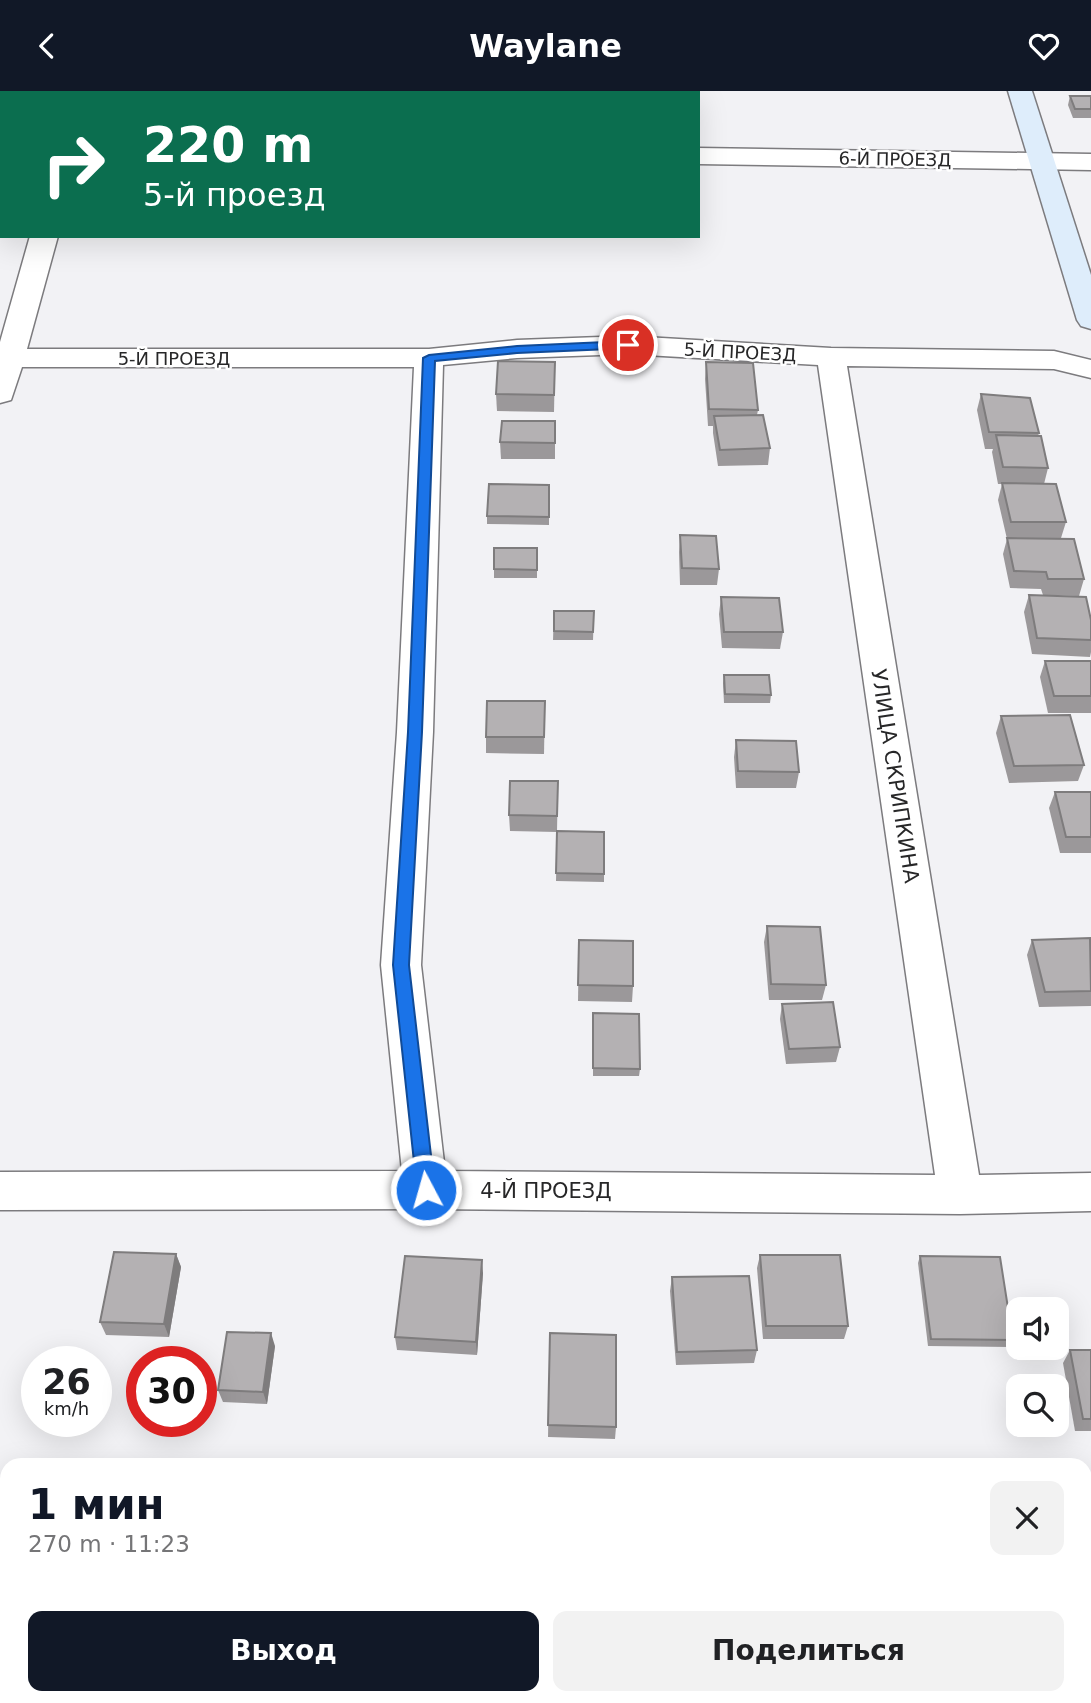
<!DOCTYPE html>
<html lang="ru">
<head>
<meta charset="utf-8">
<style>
	:root { --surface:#fff; --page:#f2f2f2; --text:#202124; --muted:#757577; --accent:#111827 }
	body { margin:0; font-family:"DejaVu Sans",sans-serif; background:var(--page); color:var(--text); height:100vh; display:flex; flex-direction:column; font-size:26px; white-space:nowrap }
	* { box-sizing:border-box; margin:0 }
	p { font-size:23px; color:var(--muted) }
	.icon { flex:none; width:38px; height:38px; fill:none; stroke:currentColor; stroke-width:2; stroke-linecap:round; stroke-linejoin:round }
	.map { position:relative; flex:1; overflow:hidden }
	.details { position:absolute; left:0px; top:1367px; width:1092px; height:247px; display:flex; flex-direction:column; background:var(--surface); border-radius:21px 21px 0 0; box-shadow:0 7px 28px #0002 }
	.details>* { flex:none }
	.banner { position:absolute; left:0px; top:0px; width:700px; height:147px; box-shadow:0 7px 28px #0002; background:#0b6e4f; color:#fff; overflow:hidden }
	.buttons { position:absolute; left:1006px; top:1206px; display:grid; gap:14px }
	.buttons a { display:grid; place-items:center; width:63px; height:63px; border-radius:14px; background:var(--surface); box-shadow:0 7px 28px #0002; font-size:35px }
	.speed { position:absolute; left:21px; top:1255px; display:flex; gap:14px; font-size:35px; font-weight:700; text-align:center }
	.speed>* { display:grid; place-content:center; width:91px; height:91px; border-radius:50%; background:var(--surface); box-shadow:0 7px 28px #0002; line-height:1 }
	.speed small { font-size:18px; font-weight:400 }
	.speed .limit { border:10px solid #d22; background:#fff; color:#111 }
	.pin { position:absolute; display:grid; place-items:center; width:60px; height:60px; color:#fff; margin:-30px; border:4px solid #fff; border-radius:50%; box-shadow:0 2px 7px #0007 }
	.me { position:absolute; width:77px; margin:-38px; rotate:354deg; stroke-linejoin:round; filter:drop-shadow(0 0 5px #0008) }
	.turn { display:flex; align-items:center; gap:24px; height:147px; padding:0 28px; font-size:32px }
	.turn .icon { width:91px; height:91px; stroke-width:2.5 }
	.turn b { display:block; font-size:49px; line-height:60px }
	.round { display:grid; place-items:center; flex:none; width:74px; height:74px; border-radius:14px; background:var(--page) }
	.headline { display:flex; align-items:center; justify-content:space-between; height:119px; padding:0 28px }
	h1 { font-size:42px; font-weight:700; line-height:52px; color:var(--accent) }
	.button { display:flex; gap:14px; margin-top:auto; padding:14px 28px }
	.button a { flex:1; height:80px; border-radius:14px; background:var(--accent); color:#fff; font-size:28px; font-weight:700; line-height:80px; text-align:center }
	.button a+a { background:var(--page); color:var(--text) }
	header { display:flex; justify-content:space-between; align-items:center; height:91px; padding:0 28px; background:var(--accent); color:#fff; font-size:32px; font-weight:700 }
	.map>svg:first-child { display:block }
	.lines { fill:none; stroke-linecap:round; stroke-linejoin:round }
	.street-casing { stroke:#7c7b7e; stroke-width:3 }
	.secondary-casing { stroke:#7c7b7e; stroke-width:3 }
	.street { fill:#fff; fill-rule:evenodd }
	.secondary { fill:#deedfb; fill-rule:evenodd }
	.wall { fill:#9b989a }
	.shaded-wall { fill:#7e7c7d }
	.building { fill:#b4b1b3; stroke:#7e7c7d; stroke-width:2 }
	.route { fill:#1a73e8; stroke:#114b97; stroke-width:2 }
	.labels { text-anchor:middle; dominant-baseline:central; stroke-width:5; stroke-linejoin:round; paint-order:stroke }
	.far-street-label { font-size:18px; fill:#272728; stroke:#fff }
	.street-label { font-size:21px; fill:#272728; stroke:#fff }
</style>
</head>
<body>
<header><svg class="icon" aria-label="back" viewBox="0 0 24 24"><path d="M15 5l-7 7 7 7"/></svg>Waylane<svg class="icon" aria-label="heart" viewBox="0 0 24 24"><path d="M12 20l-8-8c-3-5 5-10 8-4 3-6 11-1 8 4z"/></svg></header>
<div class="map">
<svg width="1091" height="1612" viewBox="0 0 1091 1612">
	<rect width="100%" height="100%" fill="#f2f2f5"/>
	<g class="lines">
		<defs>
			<g id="street">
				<polygon points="76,0 100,0 75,2"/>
				<rect x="0" y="48" width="2" height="16"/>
				<polygon points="698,57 1091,63 1091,79 698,73"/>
				<path d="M 30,145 L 58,145 L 27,258 L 429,258 L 517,249 L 628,245 L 831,257 L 1054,260 L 1091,269 L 1091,287 L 1054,278 L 847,275 L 979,1084 L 1091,1082 L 1091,1120 L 960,1123 L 426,1118 L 0,1119 L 0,1081 L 402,1080 L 381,874 L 397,641 L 414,276 L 22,276 L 11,309 L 0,312 L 0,251 ZM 628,263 L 818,274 L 935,1084 L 445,1080 L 421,874 L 433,641 L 443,274 L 517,267 Z"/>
			</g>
			<polygon id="secondary" points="1008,0 1032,0 1091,184 1091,238 1081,235 1077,229"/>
		</defs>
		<!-- street casing -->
		<use href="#street" class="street-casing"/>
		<!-- secondary casing -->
		<use href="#secondary" class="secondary-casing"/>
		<!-- street -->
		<use href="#street" class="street"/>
		<!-- secondary -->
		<use href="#secondary" class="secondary"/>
	</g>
	<!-- wall -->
	<g class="wall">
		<polygon points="1070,5 1091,5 1091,27 1073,27 1068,14"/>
		<polygon points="555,271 554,321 497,320 496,303"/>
		<polygon points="706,271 758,319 757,324 770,357 768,374 718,375 713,342 713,335 708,335 705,288"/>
		<polygon points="981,303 1039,342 1038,345 1048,377 1044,393 1066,431 1061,447 1084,488 1079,505 1043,504 1041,498 1010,497 1003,463 1007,448 998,409 1002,393 998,393 992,361 993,358 985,358 977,319"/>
		<polygon points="555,330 555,368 501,368 500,351"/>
		<polygon points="549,394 549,434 487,433 487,425"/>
		<polygon points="680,444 719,478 717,494 680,494 679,461"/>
		<polygon points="537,457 537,487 494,487 494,478"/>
		<polygon points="1029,504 1091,529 1091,561 1090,566 1032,563 1024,521"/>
		<polygon points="721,506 783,541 780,558 722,557 719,523"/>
		<polygon points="554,520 594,520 593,549 553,549"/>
		<polygon points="1045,570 1091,570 1091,622 1048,622 1040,586"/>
		<polygon points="724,584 771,604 770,612 724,612 723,592"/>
		<polygon points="545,610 544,663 486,662 486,646"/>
		<polygon points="1001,625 1084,674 1078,690 1009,692 996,642"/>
		<polygon points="736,649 799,681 796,697 736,697 734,666"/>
		<polygon points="558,690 557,740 604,741 604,791 556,790 557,741 510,740 509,724"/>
		<polygon points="1055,701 1091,701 1091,762 1060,762 1049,717"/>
		<polygon points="767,835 826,894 822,909 769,909 764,851"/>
		<polygon points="579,849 633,895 632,911 578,910"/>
		<polygon points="1032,849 1091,850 1091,915 1039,916 1027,864"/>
		<polygon points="782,913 840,956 836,971 786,973 780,928"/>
		<polygon points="593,922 640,978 639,985 593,985"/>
		<polygon points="176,1163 181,1176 169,1246 106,1244 100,1231"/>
		<polygon points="760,1164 848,1235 844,1248 763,1248 757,1177"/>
		<polygon points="920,1165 1013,1249 1010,1256 928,1255 918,1172"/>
		<polygon points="483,1182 477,1264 397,1259 395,1246"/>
		<polygon points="672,1186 757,1259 754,1272 676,1274 670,1200"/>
		<polygon points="550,1242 616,1336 615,1348 548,1346"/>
		<polygon points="275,1255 267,1313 223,1311 218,1299"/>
		<polygon points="1070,1259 1091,1259 1091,1340 1075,1340 1063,1272"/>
		<polygon points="1085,1496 1091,1534 1090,1593 1085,1593"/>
	</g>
	<!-- shaded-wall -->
	<g class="shaded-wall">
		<polygon points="176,1163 181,1176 169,1246 164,1233"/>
		<polygon points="482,1169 483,1182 477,1264 476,1251"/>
		<polygon points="271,1242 275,1255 267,1313 263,1301"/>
	</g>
	<!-- building -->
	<g class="building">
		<polygon points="1070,5 1091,5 1091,18 1075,18"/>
		<polygon points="498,270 555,271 554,304 496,303"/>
		<polygon points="706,271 753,272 758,319 709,318"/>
		<polygon points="981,303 1030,307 1039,342 989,341"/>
		<polygon points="763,324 770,357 720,359 714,325"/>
		<polygon points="502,330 555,330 555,352 500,351"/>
		<polygon points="996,344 1041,345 1048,377 1003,376"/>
		<polygon points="1002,392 1056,393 1066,431 1011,431"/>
		<polygon points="489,393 549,394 549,426 487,425"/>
		<polygon points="680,444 716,445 719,478 682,477"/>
		<polygon points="1007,447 1074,448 1084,488 1048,488 1046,481 1014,480"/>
		<polygon points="494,457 537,457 537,479 494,478"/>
		<polygon points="1029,504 1086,506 1091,529 1091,549 1037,547"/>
		<polygon points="721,506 779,507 783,541 724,541"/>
		<polygon points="554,520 594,520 593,541 554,540"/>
		<polygon points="1045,570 1091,570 1091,605 1054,605"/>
		<polygon points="724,584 769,584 771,604 725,603"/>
		<polygon points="487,610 545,610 544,646 486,646"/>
		<polygon points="1070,624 1084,674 1014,675 1001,625"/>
		<polygon points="736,649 796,650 799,681 738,680"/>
		<polygon points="510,690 558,690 557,725 509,724"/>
		<polygon points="1055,701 1091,701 1091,746 1066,746"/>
		<polygon points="557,740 604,741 604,783 556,782"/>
		<polygon points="767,835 820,836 826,894 771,893"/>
		<polygon points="1090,847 1091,900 1045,901 1032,849"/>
		<polygon points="579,849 633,850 633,895 578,894"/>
		<polygon points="833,911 840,956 789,958 782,913"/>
		<polygon points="593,922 639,923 640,978 593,977"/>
		<polygon points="114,1161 176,1163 164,1233 100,1231"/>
		<polygon points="760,1164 840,1164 848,1235 766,1235"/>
		<polygon points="405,1165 482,1169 476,1251 395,1246"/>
		<polygon points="920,1165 1000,1166 1013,1249 931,1248"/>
		<polygon points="749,1185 757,1259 677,1261 672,1186"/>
		<polygon points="227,1241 271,1242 263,1301 218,1299"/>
		<polygon points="550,1242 616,1244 616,1336 548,1334"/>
		<polygon points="1070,1259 1091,1259 1091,1328 1083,1328"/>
		<polygon points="1085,1496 1091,1534 1091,1584 1085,1583"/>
	</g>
	<!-- route -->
	<polygon class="route" points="628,250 633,252 633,257 517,262 435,270 422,641 409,874 435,1099 432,1105 426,1107 420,1105 417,1099 393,874 408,641 423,267 429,264 517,255"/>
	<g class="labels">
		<!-- far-street labels -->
		<g class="far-street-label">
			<text transform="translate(895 68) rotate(1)">6-Й ПРОЕЗД</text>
			<text transform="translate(740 261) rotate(3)">5-Й ПРОЕЗД</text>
			<text x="174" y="267">5-Й ПРОЕЗД</text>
		</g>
		<!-- street labels -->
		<g class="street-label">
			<text transform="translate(895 685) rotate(81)">УЛИЦА СКРИПКИНА</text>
			<text x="546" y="1100">4-Й ПРОЕЗД</text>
		</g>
	</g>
</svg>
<div class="buttons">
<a><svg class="icon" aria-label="sound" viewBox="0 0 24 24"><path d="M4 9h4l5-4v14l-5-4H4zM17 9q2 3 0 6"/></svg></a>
<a><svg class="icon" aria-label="search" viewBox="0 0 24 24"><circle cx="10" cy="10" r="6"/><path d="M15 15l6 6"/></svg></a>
</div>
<div class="speed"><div>26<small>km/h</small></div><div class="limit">30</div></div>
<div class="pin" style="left:628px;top:254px;background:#d93025"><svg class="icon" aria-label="arrive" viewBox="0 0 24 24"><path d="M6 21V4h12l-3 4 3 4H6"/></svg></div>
<svg class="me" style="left:426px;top:1099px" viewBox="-20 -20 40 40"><circle r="17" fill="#1a73e8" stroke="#fff" stroke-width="3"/><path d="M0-11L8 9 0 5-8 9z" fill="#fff"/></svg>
<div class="banner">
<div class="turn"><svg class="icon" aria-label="right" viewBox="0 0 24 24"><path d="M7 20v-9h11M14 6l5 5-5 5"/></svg><div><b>220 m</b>5-й проезд</div></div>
</div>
<section class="details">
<div class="headline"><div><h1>1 мин</h1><p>270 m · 11:23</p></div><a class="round"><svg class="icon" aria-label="close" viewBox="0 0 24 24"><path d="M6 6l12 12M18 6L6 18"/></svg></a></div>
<div class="button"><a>Выход</a><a>Поделиться</a></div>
</section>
</div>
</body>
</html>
